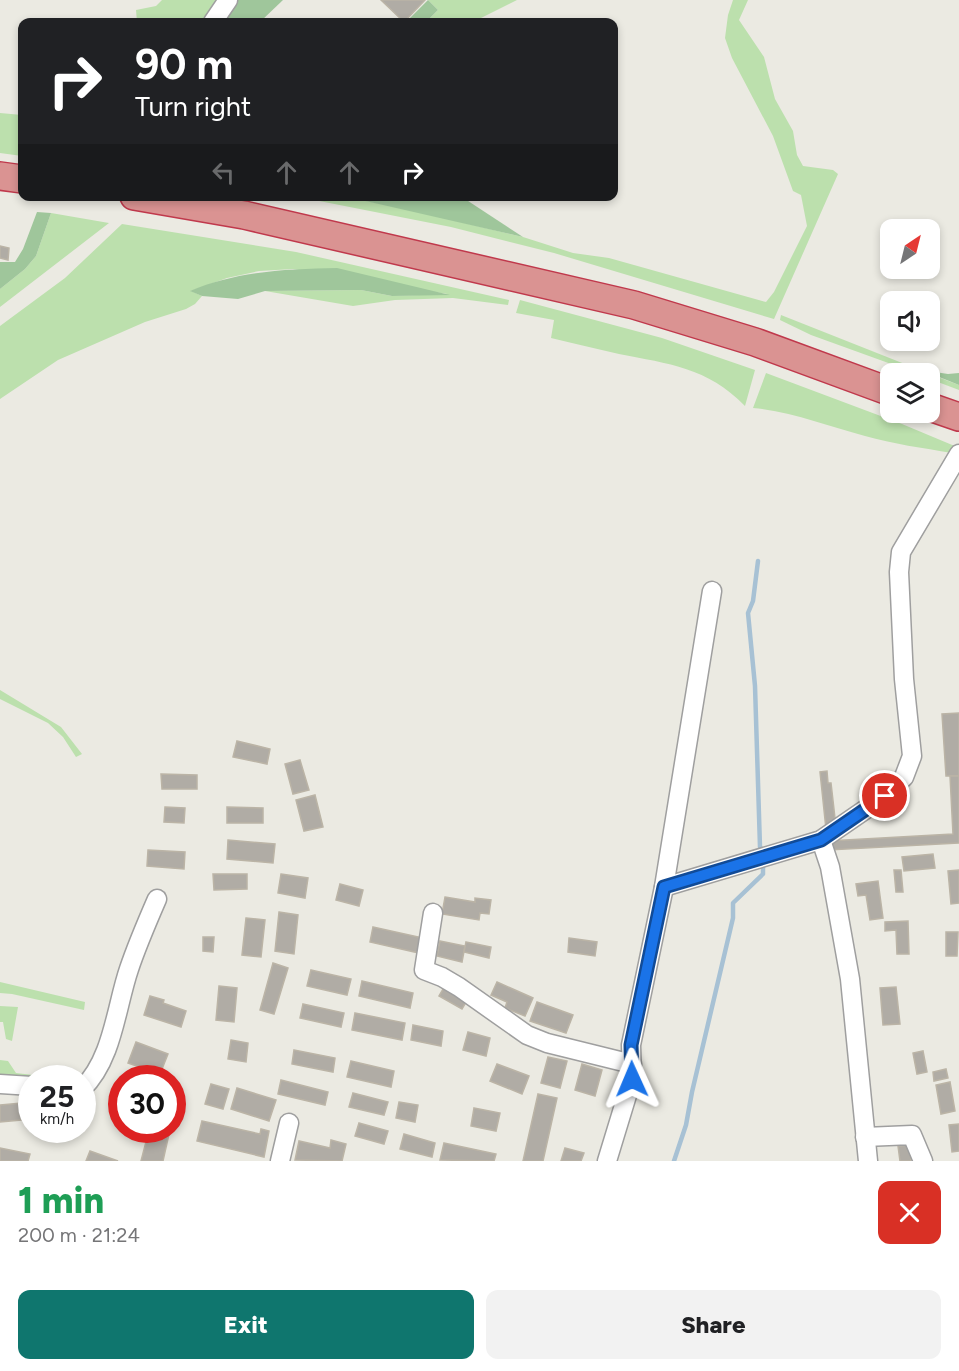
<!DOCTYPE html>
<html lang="en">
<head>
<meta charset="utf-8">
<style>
	:root { --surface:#fff; --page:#f2f2f2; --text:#202124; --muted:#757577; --accent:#0f766e }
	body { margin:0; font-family:Figtree,sans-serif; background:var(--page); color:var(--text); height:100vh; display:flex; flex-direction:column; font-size:22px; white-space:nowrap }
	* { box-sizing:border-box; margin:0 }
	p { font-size:20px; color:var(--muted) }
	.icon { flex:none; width:33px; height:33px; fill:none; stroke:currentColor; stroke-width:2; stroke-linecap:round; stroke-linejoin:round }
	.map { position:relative; height:1161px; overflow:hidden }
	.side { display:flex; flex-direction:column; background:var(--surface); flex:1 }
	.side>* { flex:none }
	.top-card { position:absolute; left:18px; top:18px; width:600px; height:183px; border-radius:12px; box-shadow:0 3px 9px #0003; background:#202124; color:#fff; overflow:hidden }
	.needle { width:39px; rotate:35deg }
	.tools { position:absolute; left:880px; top:219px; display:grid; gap:12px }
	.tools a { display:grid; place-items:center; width:60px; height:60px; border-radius:12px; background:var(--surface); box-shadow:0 3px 9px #0003; font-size:30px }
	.speed { position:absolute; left:18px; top:1065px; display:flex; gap:12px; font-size:30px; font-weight:700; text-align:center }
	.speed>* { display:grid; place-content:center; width:78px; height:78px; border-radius:50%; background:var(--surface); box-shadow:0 3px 9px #0003; line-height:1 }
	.speed small { font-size:15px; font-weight:400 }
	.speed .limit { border:9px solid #d22; background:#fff; color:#111 }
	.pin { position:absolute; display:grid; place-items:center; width:51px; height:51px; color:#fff; margin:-26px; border:3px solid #fff; border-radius:50%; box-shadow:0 2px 6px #0007 }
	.me { position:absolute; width:66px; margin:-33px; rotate:359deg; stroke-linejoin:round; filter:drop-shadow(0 0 4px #0008) }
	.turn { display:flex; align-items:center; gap:21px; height:126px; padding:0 18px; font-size:27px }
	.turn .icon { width:78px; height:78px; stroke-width:2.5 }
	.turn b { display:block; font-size:42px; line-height:51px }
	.lanes { display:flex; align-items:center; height:57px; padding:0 18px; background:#0003; justify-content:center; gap:30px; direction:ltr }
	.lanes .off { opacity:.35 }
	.round { display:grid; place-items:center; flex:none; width:63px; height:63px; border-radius:12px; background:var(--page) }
	.overview { display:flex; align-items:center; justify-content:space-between; height:102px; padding:0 18px }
	h1 { font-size:36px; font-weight:800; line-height:45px; color:#1e9e55 }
	.primary-button { display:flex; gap:12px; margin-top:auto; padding:12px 18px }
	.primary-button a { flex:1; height:69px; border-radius:12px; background:var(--accent); color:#fff; font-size:24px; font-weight:800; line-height:69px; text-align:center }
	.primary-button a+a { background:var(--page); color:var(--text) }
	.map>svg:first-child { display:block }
	.grass { fill:#bce0ad }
	.forest { fill:#9fc69b }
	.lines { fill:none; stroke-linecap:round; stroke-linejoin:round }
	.stream { stroke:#a7c1d4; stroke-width:4.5 }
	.building { fill:#b0aca5; stroke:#bbb4a6; stroke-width:1.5 }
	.minor-casing { stroke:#9f9f9f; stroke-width:21 }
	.highway-casing { stroke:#c0394c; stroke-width:30 }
	.minor { stroke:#fff; stroke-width:18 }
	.highway { stroke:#da9392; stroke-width:27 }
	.route-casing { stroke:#114b97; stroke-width:15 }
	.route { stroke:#1a73e8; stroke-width:10 }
</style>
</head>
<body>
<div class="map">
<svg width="959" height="1161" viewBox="0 0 959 1161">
	<rect width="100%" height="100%" fill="#ebeae2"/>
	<!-- grass -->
	<g class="grass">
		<polygon points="162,0 223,0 206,22 178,22 175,20 150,20 145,22 137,22 136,10 156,6"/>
		<polygon points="428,0 517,0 473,22 426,22 438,10"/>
		<polygon points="733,0 748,0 739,20 764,57 775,99 793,131 797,155 803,166 833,170 838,174 774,319 554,253 451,227 299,197 348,197 419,212 523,237 573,253 609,258 766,302 774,292 807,226 801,195 793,191 773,136 732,58 725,38 728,15"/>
		<polygon points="0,113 22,115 22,156 0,153"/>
		<polygon points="51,213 109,223 0,307 0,289 25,269 36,256"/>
		<polygon points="122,224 296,252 509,300 508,305 453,298 395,300 353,306 265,291 361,290 392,296 447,294 293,269 259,271 227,278 191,291 202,296 195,304 186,309 145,322 58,360 0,399 0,326 65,278"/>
		<path d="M 520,300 L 662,338 L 755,370 L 745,406 C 707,367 669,364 619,354 C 596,349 573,343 551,338 L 554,320 L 516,313 Z"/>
		<polygon points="781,315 930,374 916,373 811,335 780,320"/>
		<path d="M 766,373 L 902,424 L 957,447 L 952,453 C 923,448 893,444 865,436 C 827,426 793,412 753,408 Z"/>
		<polygon points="930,374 959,385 959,390 930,379"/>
		<polygon points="0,690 61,727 82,754 76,757 63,737 48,723 0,699"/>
		<polygon points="0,982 85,1002 84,1010 12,994 0,993"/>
		<polygon points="0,1006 18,1007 12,1041 6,1039 3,1022 0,1022"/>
		<polygon points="0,1060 8,1061 16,1073 59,1078 88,1075 82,1078 0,1079"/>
	</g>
	<!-- forest -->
	<g class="forest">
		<polygon points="232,0 283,0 260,22 217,22"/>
		<polygon points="428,0 438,10 426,22 406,22"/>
		<polygon points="348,197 462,197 523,237"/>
		<polygon points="37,212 51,213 36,256 25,269 0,289 0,262 15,262 23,249"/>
		<path d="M 337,268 L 450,295 L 392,296 L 361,290 L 265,291 L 238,299 L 202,296 L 190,291 C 237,271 287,269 337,268 Z"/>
		<polygon points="922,370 948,374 959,373 959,385"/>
	</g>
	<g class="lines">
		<!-- stream -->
		<g class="stream">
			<polyline points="758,561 753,601 748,613 755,686 760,847"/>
			<polyline points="674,1161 686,1125 692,1092 733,918 733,903 763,874 763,862"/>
		</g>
	</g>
	<!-- building -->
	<g class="building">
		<polygon points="381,0 425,0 404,22"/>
		<polygon points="0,246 9,248 8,260 0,258"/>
		<polygon points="959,713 959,776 946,776 942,714"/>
		<polygon points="237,741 270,749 267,764 233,757"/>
		<polygon points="300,760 309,790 293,794 285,764"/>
		<polygon points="827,771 828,783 831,783 836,827 826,829 820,772"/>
		<polygon points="161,774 197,775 197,789 162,789"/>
		<polygon points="950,776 959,776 959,843 828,850 828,841 953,834"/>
		<polygon points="315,795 323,827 304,831 296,800"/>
		<polygon points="165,807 185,808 184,823 164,822"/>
		<polygon points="227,807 263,808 263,823 227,823"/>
		<polygon points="228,840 275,844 273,863 227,859"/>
		<polygon points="148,850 185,852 184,869 147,866"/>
		<polygon points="933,854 935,868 904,871 902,857"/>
		<polygon points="894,870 901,870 903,892 896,892"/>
		<polygon points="959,870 959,903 951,904 948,871"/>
		<polygon points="213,874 247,874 247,889 214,890"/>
		<polygon points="281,874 308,878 305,898 278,893"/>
		<polygon points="878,881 883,918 870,920 866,895 858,896 856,884"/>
		<polygon points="340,884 363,890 359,906 336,900"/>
		<polygon points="445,897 475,902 475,898 491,900 489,914 480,913 479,920 442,914"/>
		<polygon points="279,912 298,915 294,954 275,951"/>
		<polygon points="246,918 265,920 261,957 242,955"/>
		<polygon points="908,921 909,954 897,954 896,930 885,931 885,922"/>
		<polygon points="373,927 423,938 419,953 370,942"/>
		<polygon points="946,932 958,932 957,956 946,956"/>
		<polygon points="203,937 214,937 213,952 203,951"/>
		<polygon points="569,938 597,942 595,956 568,952"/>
		<polygon points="440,941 465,946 462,962 437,956"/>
		<polygon points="466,942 491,947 489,958 464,952"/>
		<polygon points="273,963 288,968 274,1014 260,1010"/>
		<polygon points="311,970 351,979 347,995 307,986"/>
		<polygon points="362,981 413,993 410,1008 359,996"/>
		<polygon points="497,982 533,998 525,1016 505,1008 507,1002 491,995"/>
		<polygon points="446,984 469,997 462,1009 439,996"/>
		<polygon points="219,986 237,988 234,1022 216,1020"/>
		<polygon points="896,987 900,1024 883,1025 880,988"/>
		<polygon points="150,996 164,1000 163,1003 186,1011 181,1027 144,1015"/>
		<polygon points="537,1002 573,1015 566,1033 530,1021"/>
		<polygon points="303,1004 344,1013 341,1027 300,1018"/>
		<polygon points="355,1013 405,1023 402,1040 352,1030"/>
		<polygon points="413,1025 443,1031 441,1046 411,1040"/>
		<polygon points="468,1032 490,1038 486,1056 463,1050"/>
		<polygon points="231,1040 248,1043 246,1062 228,1059"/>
		<polygon points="136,1042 168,1054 160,1074 128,1063"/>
		<polygon points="294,1050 335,1058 333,1072 292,1064"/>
		<polygon points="923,1051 927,1072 917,1074 913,1053"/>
		<polygon points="548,1057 567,1061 560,1088 541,1083"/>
		<polygon points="351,1061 394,1071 391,1087 347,1077"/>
		<polygon points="497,1064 529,1076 522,1094 490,1081"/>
		<polygon points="582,1064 602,1070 595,1096 575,1090"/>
		<polygon points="946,1069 948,1078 934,1081 933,1072"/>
		<polygon points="122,1079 122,1097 115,1094"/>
		<polygon points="281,1080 328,1092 325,1105 278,1094"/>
		<polygon points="950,1082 955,1111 941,1114 936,1085"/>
		<polygon points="211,1084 229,1089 223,1109 205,1104"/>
		<polygon points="237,1088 276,1100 269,1121 231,1109"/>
		<polygon points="353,1093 388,1102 384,1115 349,1107"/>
		<polygon points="538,1094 557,1098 543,1161 523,1161"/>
		<polygon points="32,1102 32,1119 0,1122 0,1105"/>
		<polygon points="399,1102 418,1105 415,1122 396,1118"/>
		<polygon points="474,1108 500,1113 496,1131 471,1126"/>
		<polygon points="202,1121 260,1134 261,1129 269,1131 264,1157 197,1141"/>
		<polygon points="359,1123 388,1131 384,1144 355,1136"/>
		<polygon points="959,1124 959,1151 952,1152 949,1125"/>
		<polygon points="149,1130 169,1134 163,1161 141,1161"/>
		<polygon points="404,1134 435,1143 432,1157 400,1149"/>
		<polygon points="331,1140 346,1144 342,1161 295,1160 299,1141 330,1148"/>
		<polygon points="444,1143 496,1154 494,1161 440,1160"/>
		<polygon points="909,1145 911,1161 900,1161 898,1146"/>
		<polygon points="0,1148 30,1154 28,1161 0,1161"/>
		<polygon points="565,1148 584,1153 581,1161 561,1161"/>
		<polygon points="90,1151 118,1161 86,1161"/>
	</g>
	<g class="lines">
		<defs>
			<g id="minor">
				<polyline points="213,22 228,0"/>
				<polyline points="821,840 830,867 850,979 868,1161"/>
				<polyline points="664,887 821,840 885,796 904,777 912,756 904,679 899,572 901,552 959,454"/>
				<polyline points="433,913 424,970 442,977 459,987 527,1035 547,1043 632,1064"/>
				<polyline points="0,1084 32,1086"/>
				<path d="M 82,1089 C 113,1059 116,1007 129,969 C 137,945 147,922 157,899"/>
				<polyline points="865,1137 912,1135 923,1161"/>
				<polyline points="280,1161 289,1123"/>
				<polyline points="607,1161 632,1079 631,1045 664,887 712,591"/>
			</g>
			<g id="highway">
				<polyline points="0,176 22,179"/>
				<polyline points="134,196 244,215 634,305 755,342 891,392"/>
				<polyline points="930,407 959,417"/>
			</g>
		</defs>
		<!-- minor casing -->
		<use href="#minor" class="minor-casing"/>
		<!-- highway casing -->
		<use href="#highway" class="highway-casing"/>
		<!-- minor -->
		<use href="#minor" class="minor"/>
		<!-- highway -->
		<use href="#highway" class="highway"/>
	</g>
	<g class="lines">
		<defs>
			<polyline id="route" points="632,1079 631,1045 664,887 821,840 885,796"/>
		</defs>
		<!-- route casing -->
		<use href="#route" class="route-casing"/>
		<!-- route -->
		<use href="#route" class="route"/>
	</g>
</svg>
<div class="tools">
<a><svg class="needle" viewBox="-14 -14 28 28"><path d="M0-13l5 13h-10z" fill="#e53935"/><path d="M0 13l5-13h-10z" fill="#757577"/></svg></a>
<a><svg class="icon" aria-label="sound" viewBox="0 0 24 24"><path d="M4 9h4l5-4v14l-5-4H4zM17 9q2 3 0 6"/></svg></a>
<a><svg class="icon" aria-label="layers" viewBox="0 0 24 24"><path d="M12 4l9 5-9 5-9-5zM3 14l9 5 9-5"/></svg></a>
</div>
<div class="speed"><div>25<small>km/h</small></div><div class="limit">30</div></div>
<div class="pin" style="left:885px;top:796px;background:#d93025"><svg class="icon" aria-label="arrive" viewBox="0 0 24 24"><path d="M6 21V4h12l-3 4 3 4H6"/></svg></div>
<svg class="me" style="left:632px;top:1079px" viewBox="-20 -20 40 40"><path d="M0-17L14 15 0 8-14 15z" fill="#1a73e8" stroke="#fff" stroke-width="4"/></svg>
<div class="top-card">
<div class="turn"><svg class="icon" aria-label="right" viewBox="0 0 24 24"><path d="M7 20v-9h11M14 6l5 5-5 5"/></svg><div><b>90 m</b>Turn right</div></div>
<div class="lanes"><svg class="icon off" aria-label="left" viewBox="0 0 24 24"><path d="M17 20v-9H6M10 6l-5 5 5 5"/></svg><svg class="icon off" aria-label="ahead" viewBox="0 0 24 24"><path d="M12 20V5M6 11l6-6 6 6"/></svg><svg class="icon off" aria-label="ahead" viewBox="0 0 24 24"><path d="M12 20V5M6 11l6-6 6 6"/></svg><svg class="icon" aria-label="right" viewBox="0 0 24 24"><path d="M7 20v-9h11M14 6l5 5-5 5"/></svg></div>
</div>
</div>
<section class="side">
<div class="overview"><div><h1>1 min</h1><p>200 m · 21:24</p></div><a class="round" style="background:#d93025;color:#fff"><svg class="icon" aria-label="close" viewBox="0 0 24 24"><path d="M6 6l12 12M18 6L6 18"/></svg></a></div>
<div class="primary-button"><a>Exit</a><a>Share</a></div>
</section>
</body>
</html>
